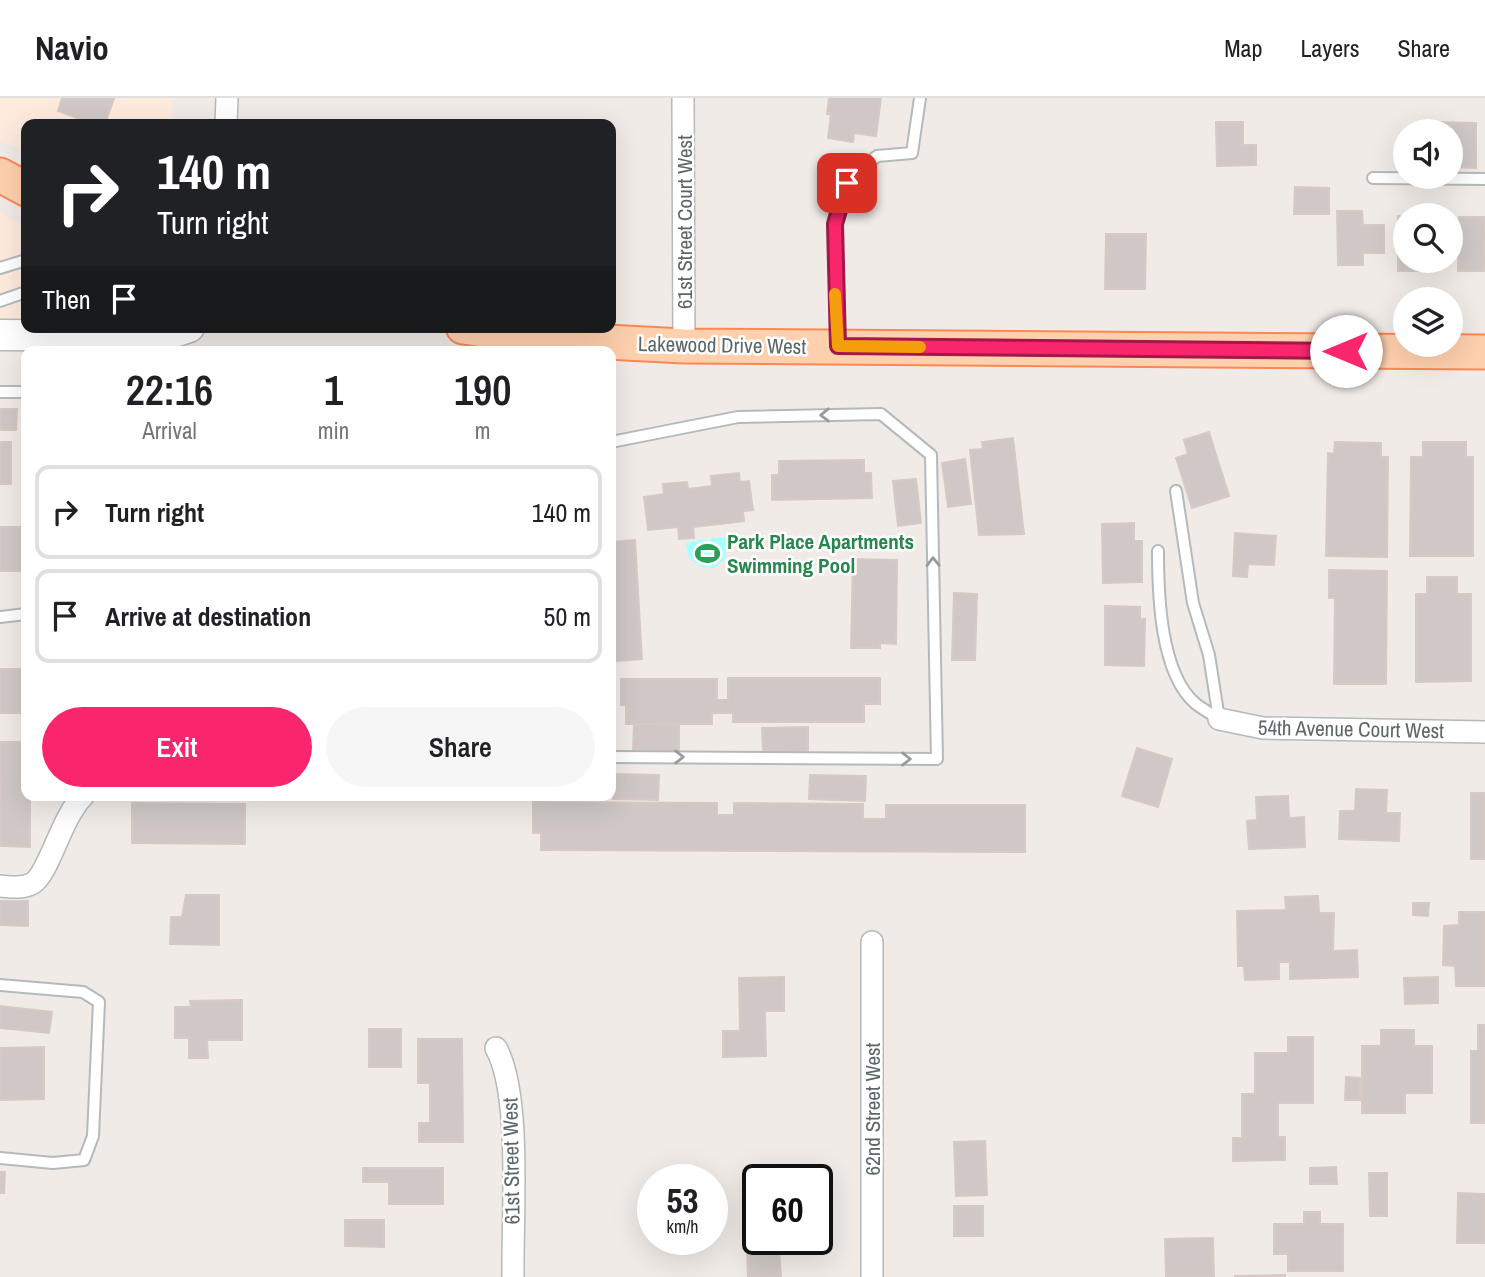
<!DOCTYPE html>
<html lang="en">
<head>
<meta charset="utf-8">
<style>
	:root { --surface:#fff; --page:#f6f6f6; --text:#202124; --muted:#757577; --line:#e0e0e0; --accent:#f9256d }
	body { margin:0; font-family:"Archivo Narrow",sans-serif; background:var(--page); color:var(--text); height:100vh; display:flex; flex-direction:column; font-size:26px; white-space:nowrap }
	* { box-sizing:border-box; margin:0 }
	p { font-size:23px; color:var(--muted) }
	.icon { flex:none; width:38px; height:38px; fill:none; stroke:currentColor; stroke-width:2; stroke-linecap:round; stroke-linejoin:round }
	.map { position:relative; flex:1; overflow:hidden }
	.details { position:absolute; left:21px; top:248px; width:595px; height:455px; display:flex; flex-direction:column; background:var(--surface); border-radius:14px; box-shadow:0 7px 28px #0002 }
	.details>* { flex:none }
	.top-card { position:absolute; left:21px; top:21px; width:595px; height:214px; border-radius:14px; box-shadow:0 7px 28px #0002; background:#202124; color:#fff; overflow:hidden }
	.buttons { position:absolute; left:1393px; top:21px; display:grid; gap:14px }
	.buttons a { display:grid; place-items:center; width:70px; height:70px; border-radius:50%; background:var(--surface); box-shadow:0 7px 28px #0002; font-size:35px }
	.speed { position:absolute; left:637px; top:1066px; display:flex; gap:14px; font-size:35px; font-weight:700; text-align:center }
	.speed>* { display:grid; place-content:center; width:91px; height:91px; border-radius:50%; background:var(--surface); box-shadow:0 7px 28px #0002; line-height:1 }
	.speed small { font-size:18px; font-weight:400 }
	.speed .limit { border:4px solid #111; border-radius:10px; background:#fff; color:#111 }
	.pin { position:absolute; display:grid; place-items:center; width:60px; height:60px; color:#fff; margin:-30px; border-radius:14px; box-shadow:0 4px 10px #0006 }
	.me { position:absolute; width:77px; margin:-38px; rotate:270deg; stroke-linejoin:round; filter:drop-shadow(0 0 5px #0008) }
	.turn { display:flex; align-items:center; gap:24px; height:147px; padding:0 21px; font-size:32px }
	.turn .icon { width:91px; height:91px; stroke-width:2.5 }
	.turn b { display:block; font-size:49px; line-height:60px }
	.then { display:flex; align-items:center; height:66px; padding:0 21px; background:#0003; gap:14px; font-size:26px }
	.eta { display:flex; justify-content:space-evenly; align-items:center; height:119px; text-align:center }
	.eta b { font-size:42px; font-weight:600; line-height:49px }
	.button { display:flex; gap:14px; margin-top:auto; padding:14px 21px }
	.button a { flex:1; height:80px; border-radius:42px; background:var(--accent); color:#fff; font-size:28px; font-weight:600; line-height:80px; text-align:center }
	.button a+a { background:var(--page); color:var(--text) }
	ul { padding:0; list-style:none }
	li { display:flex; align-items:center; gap:21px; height:94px; margin:0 14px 10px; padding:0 7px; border:4px solid var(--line); border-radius:14px }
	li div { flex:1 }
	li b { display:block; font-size:26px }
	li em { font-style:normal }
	header { display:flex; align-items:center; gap:42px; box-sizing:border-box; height:98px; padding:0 35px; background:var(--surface); border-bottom:2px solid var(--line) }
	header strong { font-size:33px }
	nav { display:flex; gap:38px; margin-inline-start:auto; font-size:24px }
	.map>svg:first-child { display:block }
	.commercial { fill:#ffeade }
	.water { fill:#a9feff }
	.building { fill:#cfc8c6; stroke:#d7c9c4; stroke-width:2 }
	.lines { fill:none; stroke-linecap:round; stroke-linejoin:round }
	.lane-casing { stroke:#b4babc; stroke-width:14 }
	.street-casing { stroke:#b4babc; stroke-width:24 }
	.secondary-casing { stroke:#b3bbbc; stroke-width:33 }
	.primary-casing { stroke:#fe8753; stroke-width:37 }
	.lane { stroke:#fff; stroke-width:10 }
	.street { stroke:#fff; stroke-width:21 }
	.secondary { stroke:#fff; stroke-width:30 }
	.primary { stroke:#ffd0ae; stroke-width:33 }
	.oneway { stroke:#969c9d }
	.route-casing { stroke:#a21847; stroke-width:18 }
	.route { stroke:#f9256d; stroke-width:12 }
	.slow { stroke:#f59e0b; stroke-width:12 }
	.labels { text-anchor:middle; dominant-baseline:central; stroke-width:5; stroke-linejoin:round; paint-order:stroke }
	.street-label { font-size:21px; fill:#5e6768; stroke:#fff }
	.leisure-label { font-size:21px; font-weight:bold; fill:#27864d; stroke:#fff; text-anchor:start }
</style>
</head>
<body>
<header>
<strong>Navio</strong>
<nav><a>Map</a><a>Layers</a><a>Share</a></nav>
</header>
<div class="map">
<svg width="1485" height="1179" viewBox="0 0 1485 1179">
	<rect width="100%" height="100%" fill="#f1ebe7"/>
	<!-- commercial -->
	<g class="commercial">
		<polygon points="0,0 172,0 172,26 26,26 26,55 0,42"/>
		<polygon points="0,115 26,128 26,223 0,223"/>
	</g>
	<!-- water -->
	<polygon class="water" points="730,439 724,462 714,470 701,469 689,460 686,445 703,441 708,445 711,440"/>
	<!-- building -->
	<g class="building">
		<polygon points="62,0 114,0 105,26 94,26 58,13"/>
		<polygon points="829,0 881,0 876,38 854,35 853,44 828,40 831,16 827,16"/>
		<polygon points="1216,24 1243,24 1243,47 1256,47 1256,67 1217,68"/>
		<polygon points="1431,24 1476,25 1476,70 1451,69 1451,33 1430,33"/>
		<polygon points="1295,89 1329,90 1329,116 1294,116"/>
		<polygon points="1337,113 1362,113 1363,127 1384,127 1384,155 1363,155 1363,167 1338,167"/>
		<polygon points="1398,118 1405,119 1405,163 1423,163 1423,173 1398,173"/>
		<polygon points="1459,119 1485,119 1484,173 1458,173"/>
		<polygon points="1106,136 1146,136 1145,191 1105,191"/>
		<polygon points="0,311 17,311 16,332 0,332"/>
		<polygon points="1209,334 1229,398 1192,410 1176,360 1188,356 1184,342"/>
		<polygon points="1013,340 1024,436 979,437 970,352 983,351 982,344"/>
		<rect x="0" y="344" width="11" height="42"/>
		<polygon points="1335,344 1381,345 1381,359 1388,359 1387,459 1326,458 1328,355 1334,356"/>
		<polygon points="1423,344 1466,344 1466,359 1473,359 1473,458 1410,458 1411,359 1423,359"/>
		<polygon points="965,361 971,406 948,409 942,365"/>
		<polygon points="864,362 864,375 871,375 872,400 772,402 772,377 779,377 779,363"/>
		<polygon points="739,375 740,384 749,383 753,412 743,413 744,423 693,429 694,440 679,441 678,429 648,432 644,399 664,396 663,386 687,384 688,391 712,388 711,378"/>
		<polygon points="916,381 921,425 898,428 893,383"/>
		<polygon points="1134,425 1134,443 1142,443 1142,484 1103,485 1102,426"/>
		<rect x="0" y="429" width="26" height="44"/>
		<polygon points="1235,435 1276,438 1274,467 1248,466 1247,479 1233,478"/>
		<polygon points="635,442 642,561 616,563 611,561 611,444"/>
		<polygon points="853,461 897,462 896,546 880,545 880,550 851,550"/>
		<polygon points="1329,472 1387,473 1386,586 1334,586 1335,500 1329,500"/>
		<polygon points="1427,479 1457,479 1457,496 1471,496 1471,583 1416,584 1416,496 1427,496"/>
		<polygon points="954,495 977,496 975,562 952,562"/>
		<polygon points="1105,508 1140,509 1140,521 1145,521 1144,568 1105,567"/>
		<rect x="0" y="571" width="26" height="44"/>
		<polygon points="728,580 880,580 880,606 864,606 864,624 733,624 733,615 712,615 712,626 626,626 626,607 621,607 621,581 717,581 717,602 728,602"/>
		<polygon points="634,626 679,627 679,653 633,652"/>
		<polygon points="808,629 808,653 763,654 762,630"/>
		<polygon points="0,644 26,644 26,698 38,698 30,699 30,749 0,748"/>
		<polygon points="1137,650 1172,661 1158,709 1122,698"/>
		<polygon points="613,676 659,677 658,702 613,701"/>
		<polygon points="810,677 866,678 865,703 809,701"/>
		<polygon points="1356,691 1387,692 1386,715 1400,715 1399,743 1339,741 1340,713 1355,713"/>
		<rect x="1471" y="695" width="14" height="66"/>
		<polygon points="466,698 516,698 516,699 466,701"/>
		<polygon points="1288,698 1289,720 1304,719 1305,749 1249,751 1247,723 1257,722 1256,699"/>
		<polygon points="533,704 717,705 717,717 734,717 734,705 863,706 863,721 886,721 886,707 1025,707 1025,754 541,752 541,735 533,735"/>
		<polygon points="132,705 245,706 245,746 132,745"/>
		<polygon points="186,797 219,797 219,847 170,846 171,819 182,819"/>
		<polygon points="1318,798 1319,815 1334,815 1333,853 1357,852 1358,879 1290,881 1290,864 1279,864 1279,881 1245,882 1244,868 1238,868 1237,813 1286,812 1285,799"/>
		<polygon points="0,803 28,803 28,828 0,827"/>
		<polygon points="1413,805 1429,805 1428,818 1413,817"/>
		<polygon points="1459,814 1485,814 1485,888 1456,888 1455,868 1443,867 1444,828 1459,827"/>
		<polygon points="784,879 784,913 765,913 766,958 723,959 723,933 740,933 739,880"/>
		<polygon points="1438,879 1438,905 1405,906 1404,880"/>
		<polygon points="242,902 242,942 207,942 208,960 189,960 189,940 175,940 175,909 191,909 190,903"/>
		<polygon points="0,908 52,914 49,935 0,930"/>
		<polygon points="1478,927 1485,927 1485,1025 1471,1025 1471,953 1478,953"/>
		<rect x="369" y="931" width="32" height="38"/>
		<polygon points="1381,932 1414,932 1414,948 1432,948 1432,995 1405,995 1405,1015 1362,1015 1362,948 1381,948"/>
		<polygon points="1288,939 1313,939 1313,1005 1278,1005 1278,1039 1285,1039 1285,1062 1233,1063 1233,1040 1242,1040 1242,996 1255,996 1255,955 1288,955"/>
		<polygon points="418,941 462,941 463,1044 419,1044 419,1025 430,1025 430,985 418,985"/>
		<polygon points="44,949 44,1001 0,1002 0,950"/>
		<polygon points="1346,979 1360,980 1360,1002 1345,1002"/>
		<polygon points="985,1043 987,1097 956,1098 954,1044"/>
		<polygon points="1336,1069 1337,1086 1310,1086 1310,1070"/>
		<polygon points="363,1070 443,1070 443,1106 389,1106 389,1084 363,1084"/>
		<polygon points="0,1074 5,1074 4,1095 0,1095"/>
		<polygon points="1369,1075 1387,1075 1387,1118 1370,1118"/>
		<polygon points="1458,1095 1485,1096 1485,1145 1457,1145"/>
		<rect x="954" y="1108" width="29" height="30"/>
		<polygon points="1304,1114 1320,1114 1320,1126 1343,1126 1343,1173 1288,1173 1288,1156 1274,1156 1274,1126 1304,1126"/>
		<polygon points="345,1122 384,1122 384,1149 345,1148"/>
		<polygon points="1213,1140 1214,1179 1166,1179 1165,1141"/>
		<polygon points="779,1152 781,1179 748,1179 747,1155"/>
		<polygon points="1285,1177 1285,1179 1235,1179 1235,1178"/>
	</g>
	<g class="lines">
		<defs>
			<g id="lane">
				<polyline points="1373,80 1485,81"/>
				<polyline points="0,170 26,162"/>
				<polyline points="0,203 26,194"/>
				<polyline points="837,247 835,126 847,85 877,58 912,55 920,0"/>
				<polyline points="0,294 26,294"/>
				<polyline points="611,344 738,319 881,316 931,357 937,661 611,659"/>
				<polyline points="1176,393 1193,505 1209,557 1219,621"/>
				<path d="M 1158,453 C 1158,496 1160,576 1196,606 C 1203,611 1211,616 1219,621"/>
				<polyline points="0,519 26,516"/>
				<polyline points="0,887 83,894 99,904 93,1038 84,1062 53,1065 0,1060"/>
			</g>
			<g id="street">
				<polyline points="683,0 684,248"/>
				<polyline points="226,26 227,0"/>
				<polyline points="1219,621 1263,630 1485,634"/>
				<path d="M 0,788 C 11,789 23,791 33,785 C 49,775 61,720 83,698"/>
				<path d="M 496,950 C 522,996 512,1121 513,1179"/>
				<polyline points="872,1179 872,844"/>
			</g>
			<polyline id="secondary" points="0,237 162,238 189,229"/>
			<g id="primary">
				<polyline points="0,77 26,91"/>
				<polyline points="463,229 548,241 684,248 1485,254"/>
			</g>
		</defs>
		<!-- lane casing -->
		<use href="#lane" class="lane-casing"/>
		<!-- street casing -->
		<use href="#street" class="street-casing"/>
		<!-- secondary casing -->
		<use href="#secondary" class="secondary-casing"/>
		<!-- primary casing -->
		<use href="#primary" class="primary-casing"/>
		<!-- lane -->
		<use href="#lane" class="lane"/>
		<!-- street -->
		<use href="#street" class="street"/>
		<!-- secondary -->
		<use href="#secondary" class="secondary"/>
		<!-- primary -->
		<use href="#primary" class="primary"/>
	</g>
	<!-- one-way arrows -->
	<defs><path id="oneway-chevron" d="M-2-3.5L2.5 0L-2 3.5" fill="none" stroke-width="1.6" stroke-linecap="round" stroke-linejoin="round" transform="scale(1.75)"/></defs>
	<g class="oneway">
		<use href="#oneway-chevron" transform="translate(825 317) rotate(179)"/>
		<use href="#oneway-chevron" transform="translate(933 464) rotate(-91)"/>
		<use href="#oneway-chevron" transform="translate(679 659)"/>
		<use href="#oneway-chevron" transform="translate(906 661)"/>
	</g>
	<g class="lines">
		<defs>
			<polyline id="route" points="847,85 835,126 838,248 1346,253"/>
		</defs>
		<!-- route casing -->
		<use href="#route" class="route-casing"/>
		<!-- route -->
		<use href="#route" class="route"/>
		<!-- slow -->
		<polyline class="slow" points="835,196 838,248 920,249"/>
	</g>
	<!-- icons -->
	<defs>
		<symbol id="stadium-bare" viewBox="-9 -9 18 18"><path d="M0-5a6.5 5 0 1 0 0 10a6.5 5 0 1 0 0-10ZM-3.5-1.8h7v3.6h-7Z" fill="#2e9e5b" stroke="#fff" stroke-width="2.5" paint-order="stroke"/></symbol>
	</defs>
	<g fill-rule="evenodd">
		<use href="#stadium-bare" x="690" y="438" width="35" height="35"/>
	</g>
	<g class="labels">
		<!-- street labels -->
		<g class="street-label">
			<text transform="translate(684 124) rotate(-90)">61st Street Court West</text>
			<text transform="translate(722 247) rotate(1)">Lakewood Drive West</text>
			<text transform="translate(1351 631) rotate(1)">54th Avenue Court West</text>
			<text transform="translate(872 1011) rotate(-90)">62nd Street West</text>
			<text transform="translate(511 1063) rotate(-91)">61st Street West</text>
		</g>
		<!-- leisure labels -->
		<g class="leisure-label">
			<text x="727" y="443">Park Place Apartments<tspan x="727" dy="24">Swimming Pool</tspan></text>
		</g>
	</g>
</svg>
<div class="buttons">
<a><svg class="icon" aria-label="sound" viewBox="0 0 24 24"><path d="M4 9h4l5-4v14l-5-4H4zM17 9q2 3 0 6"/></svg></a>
<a><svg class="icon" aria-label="search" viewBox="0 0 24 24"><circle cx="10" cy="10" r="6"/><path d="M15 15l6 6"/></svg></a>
<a><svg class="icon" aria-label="layers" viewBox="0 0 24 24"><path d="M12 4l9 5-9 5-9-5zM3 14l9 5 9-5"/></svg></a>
</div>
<div class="speed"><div>53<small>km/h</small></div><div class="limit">60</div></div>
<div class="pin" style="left:847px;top:85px;background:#d93025"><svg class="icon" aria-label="arrive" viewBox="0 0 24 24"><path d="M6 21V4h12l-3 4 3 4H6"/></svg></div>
<svg class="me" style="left:1346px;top:253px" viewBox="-20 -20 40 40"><circle r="19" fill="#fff"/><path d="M0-13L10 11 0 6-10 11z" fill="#f9256d"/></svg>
<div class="top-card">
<div class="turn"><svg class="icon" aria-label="right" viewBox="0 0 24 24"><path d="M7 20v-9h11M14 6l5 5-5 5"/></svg><div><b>140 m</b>Turn right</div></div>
<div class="then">Then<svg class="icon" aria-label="arrive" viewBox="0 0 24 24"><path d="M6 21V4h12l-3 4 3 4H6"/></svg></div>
</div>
<section class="details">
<div class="eta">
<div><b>22:16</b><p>Arrival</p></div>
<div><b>1</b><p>min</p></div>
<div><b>190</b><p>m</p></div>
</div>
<ul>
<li><svg class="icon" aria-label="right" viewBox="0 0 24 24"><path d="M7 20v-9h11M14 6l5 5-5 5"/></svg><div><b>Turn right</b></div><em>140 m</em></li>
<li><svg class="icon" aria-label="arrive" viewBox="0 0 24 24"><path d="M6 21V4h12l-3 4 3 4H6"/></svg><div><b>Arrive at destination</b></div><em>50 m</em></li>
</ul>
<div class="button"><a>Exit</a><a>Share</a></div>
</section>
</div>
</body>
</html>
